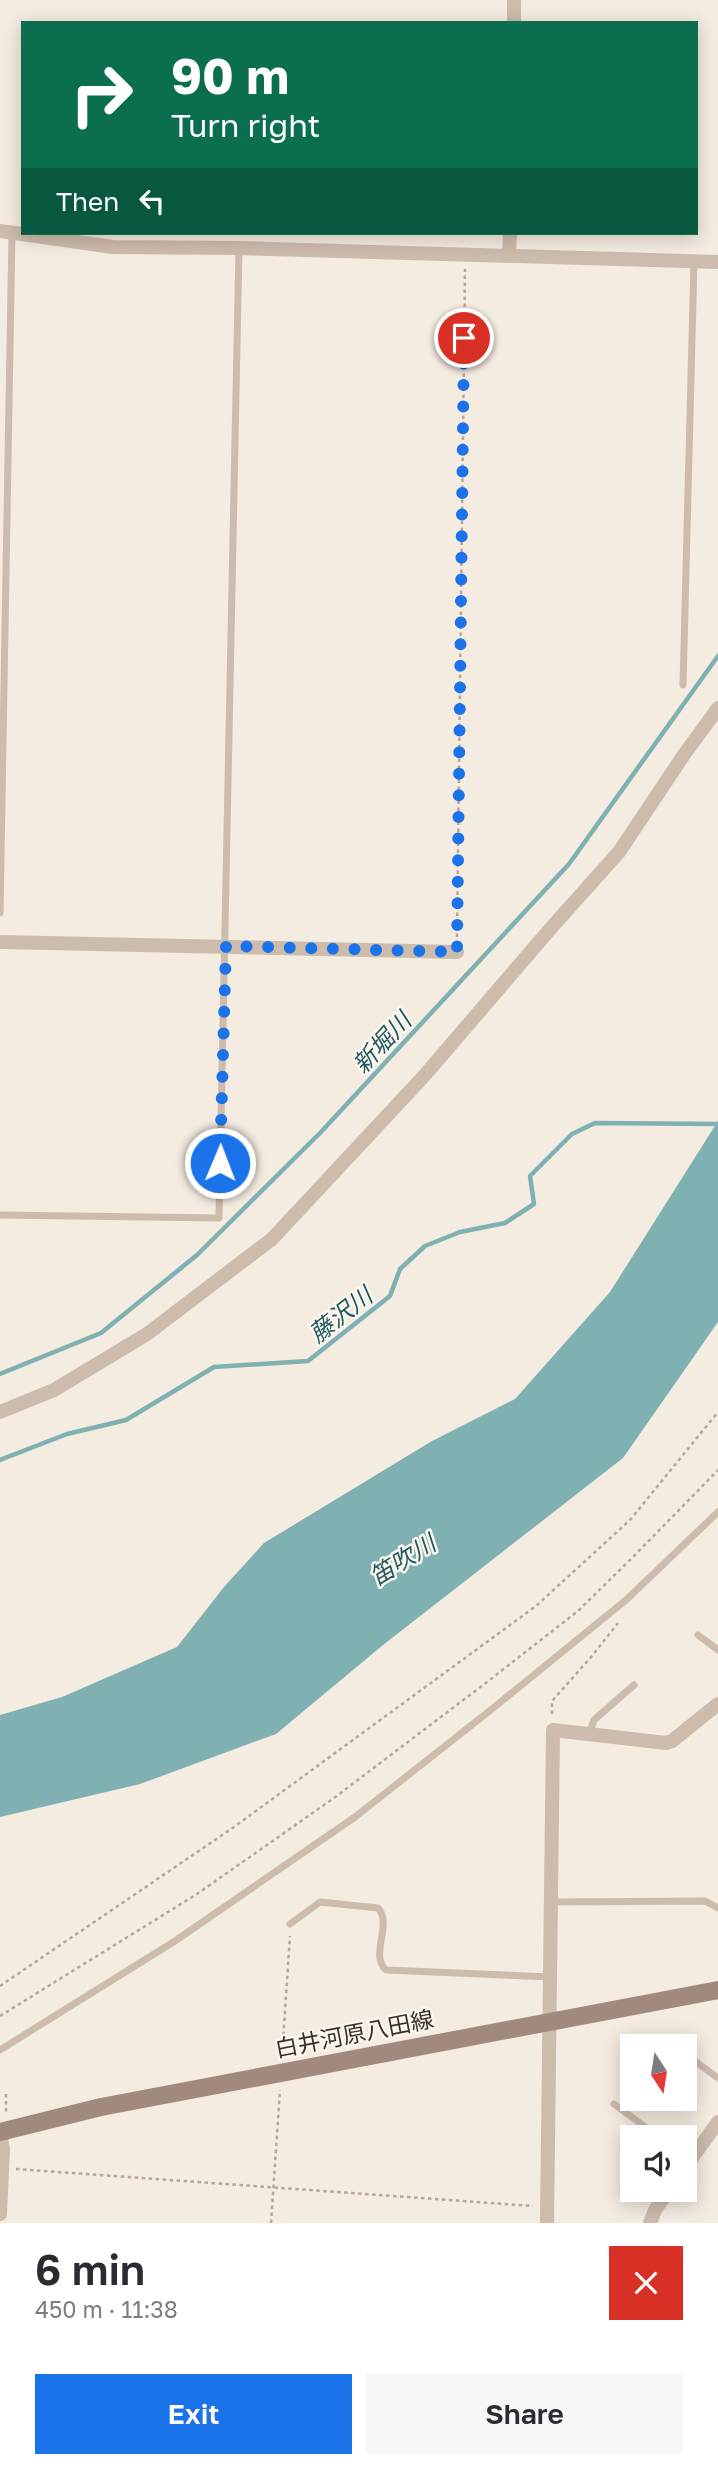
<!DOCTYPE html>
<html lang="en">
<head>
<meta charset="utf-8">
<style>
	:root { --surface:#fff; --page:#f7f7f7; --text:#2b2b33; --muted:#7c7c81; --accent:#1a73e8 }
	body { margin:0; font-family:"Golos Text","Noto Sans JP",sans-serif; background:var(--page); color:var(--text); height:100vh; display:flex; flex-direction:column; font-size:26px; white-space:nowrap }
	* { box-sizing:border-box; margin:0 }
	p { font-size:23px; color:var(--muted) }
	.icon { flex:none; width:38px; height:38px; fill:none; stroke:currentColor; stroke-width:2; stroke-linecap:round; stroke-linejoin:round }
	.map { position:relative; height:2223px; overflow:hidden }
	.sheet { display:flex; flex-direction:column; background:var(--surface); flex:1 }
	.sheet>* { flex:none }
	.top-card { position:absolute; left:21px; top:21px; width:677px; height:214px; border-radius:0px; box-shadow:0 4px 18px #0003; background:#0b6e4f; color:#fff; overflow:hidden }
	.needle { width:46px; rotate:168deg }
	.controls { position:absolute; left:620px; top:2034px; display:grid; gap:14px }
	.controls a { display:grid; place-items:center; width:77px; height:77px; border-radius:0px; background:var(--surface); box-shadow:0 4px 18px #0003; font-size:35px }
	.pin { position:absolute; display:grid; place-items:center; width:60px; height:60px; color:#fff; margin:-30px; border:4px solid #fff; border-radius:50%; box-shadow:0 2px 7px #0007 }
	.me { position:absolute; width:77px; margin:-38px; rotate:1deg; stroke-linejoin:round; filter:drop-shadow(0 0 5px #0008) }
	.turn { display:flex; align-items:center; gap:24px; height:147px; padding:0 35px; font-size:32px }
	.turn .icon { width:91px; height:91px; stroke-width:2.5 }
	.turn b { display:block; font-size:49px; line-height:60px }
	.then { display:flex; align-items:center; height:66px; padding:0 35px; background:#0003; gap:14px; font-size:26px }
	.round { display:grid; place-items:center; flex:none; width:74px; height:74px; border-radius:0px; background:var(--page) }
	.summary { display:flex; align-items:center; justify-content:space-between; height:119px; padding:0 35px }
	h1 { font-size:42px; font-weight:600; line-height:52px }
	.primary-button { display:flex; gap:14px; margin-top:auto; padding:14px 35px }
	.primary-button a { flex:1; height:80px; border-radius:0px; background:var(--accent); color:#fff; font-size:28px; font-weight:600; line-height:80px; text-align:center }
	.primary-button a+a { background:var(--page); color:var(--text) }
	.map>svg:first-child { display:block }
	.water { fill:#7fb0b2 }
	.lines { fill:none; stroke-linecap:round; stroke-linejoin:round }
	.stream { stroke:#7fb0b2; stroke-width:4.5 }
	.path { stroke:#b9a596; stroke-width:2.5; stroke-dasharray:3.5 3.5; stroke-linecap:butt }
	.service { stroke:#cdbbac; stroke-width:7 }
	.minor { stroke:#cdbbac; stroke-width:14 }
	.secondary { stroke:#a18a7d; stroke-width:18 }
	.route { stroke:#1a73e8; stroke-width:12; stroke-dasharray:0 21.6 }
	.labels { text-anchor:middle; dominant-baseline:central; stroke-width:5; stroke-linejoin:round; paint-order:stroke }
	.street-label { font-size:23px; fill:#3b302b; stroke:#fbf5ee }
	.water-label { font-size:24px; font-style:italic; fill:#1f5a5e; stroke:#fbf5ee }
</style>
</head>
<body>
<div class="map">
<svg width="718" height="2223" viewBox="0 0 718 2223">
	<rect width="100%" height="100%" fill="#f4ebe1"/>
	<!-- water -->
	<polygon class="water" points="718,1121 718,1322 623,1458 383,1645 276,1734 140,1784 0,1817 0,1715 62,1697 177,1647 224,1587 264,1543 432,1441 515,1399 610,1292"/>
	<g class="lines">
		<!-- stream -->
		<g class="stream">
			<polyline points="0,1374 101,1333 197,1255 321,1132 569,864 718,656"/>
			<polyline points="0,1460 67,1434 126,1420 214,1367 308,1361 390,1296 400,1269 425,1246 460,1232 505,1223 534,1204 530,1176 572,1134 595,1123 718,1124"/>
		</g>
		<!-- path -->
		<g class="path">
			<polyline points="457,937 465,269"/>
			<polyline points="552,1714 552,1701 592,1656 618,1623"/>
			<polyline points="0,1986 234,1827 536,1606 630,1520 718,1412"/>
			<polyline points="0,2016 197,1894 334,1798 487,1682 578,1611 636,1554 718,1470"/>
			<polyline points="282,2056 290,1936"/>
			<polyline points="6,2094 6,2115"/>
			<polyline points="16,2169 533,2206"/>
			<polyline points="271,2223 280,2090"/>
		</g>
		<!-- service -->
		<g class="service">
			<polyline points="683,685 694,262"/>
			<polyline points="0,913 12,233"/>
			<polyline points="0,1215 219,1218 239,248"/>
			<polyline points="698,1635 718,1650"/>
			<polyline points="589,1734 594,1720 634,1685"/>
			<polyline points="551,1902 705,1901 718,1908"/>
			<path d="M 290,1924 L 320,1902 L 378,1908 C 393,1924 369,1955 386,1970 L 550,1977"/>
			<polyline points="674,2045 675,2046"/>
			<polyline points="0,2050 175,1941 355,1817 492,1709 626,1600 718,1512"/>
			<polyline points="684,2053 718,2078"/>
			<polyline points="614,2104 659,2137"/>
		</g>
		<!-- minor -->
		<g class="minor">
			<polyline points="514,23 514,0"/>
			<polyline points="0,231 113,247 239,248 718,262"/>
			<polyline points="509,256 510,233"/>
			<polyline points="0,942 457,952"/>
			<polyline points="0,1412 54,1390 147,1334 272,1239 424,1076 551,928 619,852 683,756 718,708"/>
			<polyline points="0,2134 3,2149 0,2214"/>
			<polyline points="684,2169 718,2122"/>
			<polyline points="547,2223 553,1730 666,1743 672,1741 718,1704"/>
			<polyline points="650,2223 655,2210 670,2189"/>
		</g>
		<!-- secondary -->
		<polyline class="secondary" points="0,2132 101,2107 718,1990"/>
	</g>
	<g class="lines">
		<!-- route -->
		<polyline class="route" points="220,1163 226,946 457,952 464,338"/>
	</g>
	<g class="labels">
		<!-- street labels -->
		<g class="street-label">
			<text transform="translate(354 2033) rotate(-11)">白井河原八田線</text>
		</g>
		<!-- water labels -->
		<g class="water-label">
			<text transform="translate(381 1042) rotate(-47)">新堀川</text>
			<text transform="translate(340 1314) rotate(-38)">藤沢川</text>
			<text transform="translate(402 1559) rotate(-32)">笛吹川</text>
		</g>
	</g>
</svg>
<div class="controls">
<a><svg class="needle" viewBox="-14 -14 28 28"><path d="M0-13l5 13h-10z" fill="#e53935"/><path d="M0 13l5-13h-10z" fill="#7c7c81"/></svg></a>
<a><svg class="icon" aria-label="sound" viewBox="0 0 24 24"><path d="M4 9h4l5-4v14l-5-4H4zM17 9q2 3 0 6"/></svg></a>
</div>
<div class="pin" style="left:464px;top:338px;background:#d93025"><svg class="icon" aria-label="arrive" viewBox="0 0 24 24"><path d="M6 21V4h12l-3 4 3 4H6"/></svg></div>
<svg class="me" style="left:220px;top:1163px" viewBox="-20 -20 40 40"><circle r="17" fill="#1a73e8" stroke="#fff" stroke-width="3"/><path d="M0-11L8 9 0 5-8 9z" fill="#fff"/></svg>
<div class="top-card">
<div class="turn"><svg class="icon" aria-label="right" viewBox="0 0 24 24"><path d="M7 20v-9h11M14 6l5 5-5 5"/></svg><div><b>90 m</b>Turn right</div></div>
<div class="then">Then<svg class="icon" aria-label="left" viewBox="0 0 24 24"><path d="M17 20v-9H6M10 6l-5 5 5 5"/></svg></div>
</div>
</div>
<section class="sheet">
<div class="summary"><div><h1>6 min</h1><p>450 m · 11:38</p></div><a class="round" style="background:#d93025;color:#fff"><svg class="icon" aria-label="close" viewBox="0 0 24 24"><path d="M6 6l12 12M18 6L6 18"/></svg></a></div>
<div class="primary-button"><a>Exit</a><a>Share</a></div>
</section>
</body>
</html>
